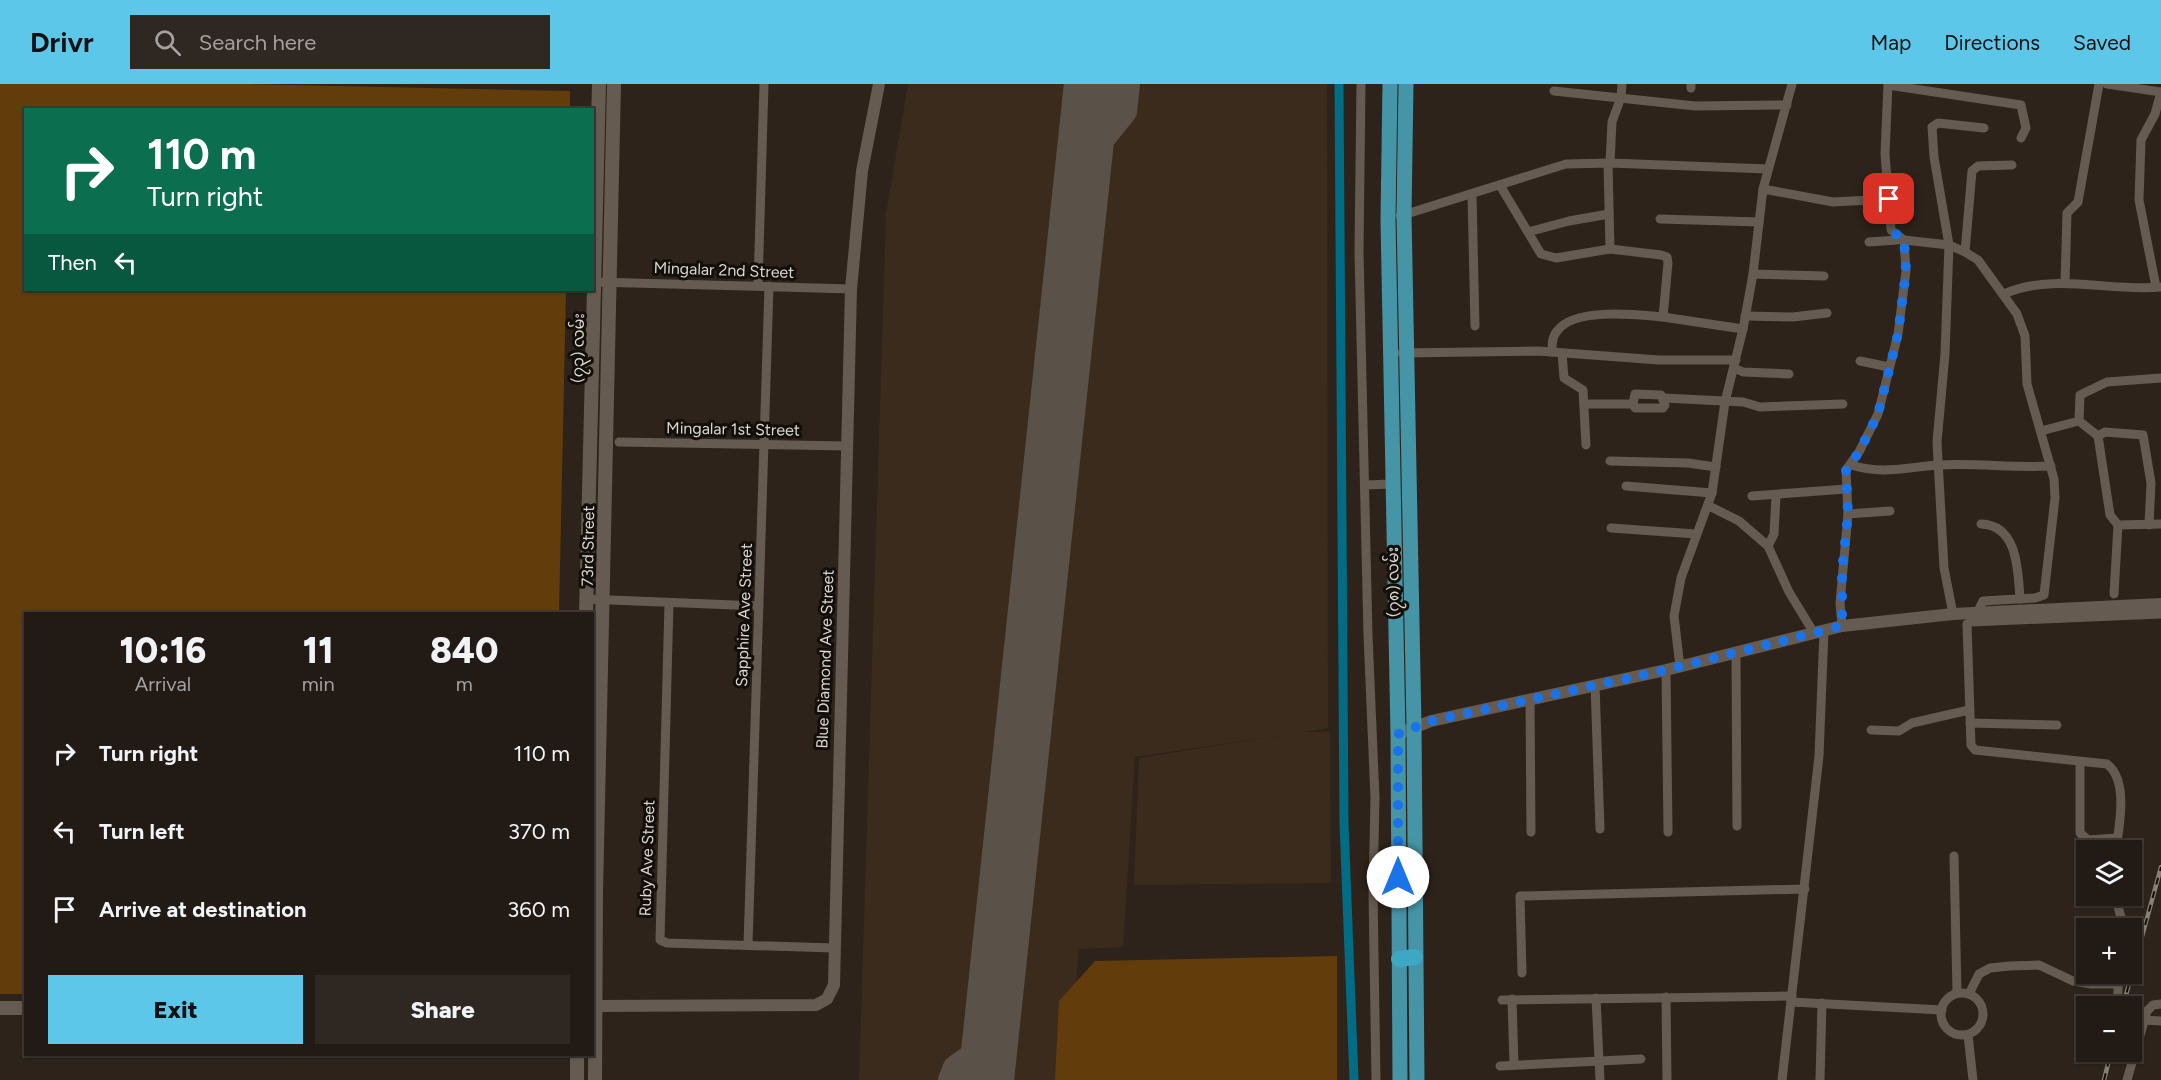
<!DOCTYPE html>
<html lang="en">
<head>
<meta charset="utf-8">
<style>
	:root { --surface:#221a14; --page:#2e2722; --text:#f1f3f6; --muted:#a2a1a0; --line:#3f3834; --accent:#5cc7e8 }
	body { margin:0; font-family:Figtree,"Noto Sans Myanmar",sans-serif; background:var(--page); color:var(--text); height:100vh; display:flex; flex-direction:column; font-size:22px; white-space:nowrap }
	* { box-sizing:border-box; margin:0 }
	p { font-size:20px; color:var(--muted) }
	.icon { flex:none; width:33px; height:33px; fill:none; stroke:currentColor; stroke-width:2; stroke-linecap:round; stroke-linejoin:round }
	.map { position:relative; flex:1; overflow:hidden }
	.details { position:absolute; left:24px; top:528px; width:570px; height:444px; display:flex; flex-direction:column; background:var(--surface); border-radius:0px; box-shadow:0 2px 4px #0004,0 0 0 2px var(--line) }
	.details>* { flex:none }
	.banner { position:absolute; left:24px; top:24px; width:570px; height:183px; border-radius:0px; box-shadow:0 2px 4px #0004,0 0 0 2px var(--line); background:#0b6e4f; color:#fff; overflow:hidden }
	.buttons { position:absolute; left:2076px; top:756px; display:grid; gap:12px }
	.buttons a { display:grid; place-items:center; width:66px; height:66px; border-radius:0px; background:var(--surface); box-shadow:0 2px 4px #0004,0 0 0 2px var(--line); font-size:30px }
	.pin { position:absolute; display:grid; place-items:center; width:51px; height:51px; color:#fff; margin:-26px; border-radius:12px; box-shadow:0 3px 9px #0006 }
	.me { position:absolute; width:66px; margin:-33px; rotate:0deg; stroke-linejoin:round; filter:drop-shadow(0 0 4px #0008) }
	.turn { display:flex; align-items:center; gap:21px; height:126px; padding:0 24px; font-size:27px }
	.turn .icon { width:78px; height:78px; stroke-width:2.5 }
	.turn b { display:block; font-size:42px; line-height:51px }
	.then { display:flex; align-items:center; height:57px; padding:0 24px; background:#0003; gap:12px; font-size:22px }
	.eta { display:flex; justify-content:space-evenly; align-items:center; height:102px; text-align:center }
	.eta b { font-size:36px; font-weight:800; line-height:42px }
	.button { display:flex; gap:12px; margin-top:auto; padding:12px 24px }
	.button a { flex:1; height:69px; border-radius:0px; background:var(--accent); color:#111; font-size:24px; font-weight:800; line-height:69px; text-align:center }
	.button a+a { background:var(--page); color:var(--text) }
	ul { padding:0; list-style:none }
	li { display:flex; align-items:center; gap:18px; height:78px; padding:0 24px }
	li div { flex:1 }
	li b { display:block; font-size:22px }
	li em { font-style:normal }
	header { display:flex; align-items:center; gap:36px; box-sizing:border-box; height:84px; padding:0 30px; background:var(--accent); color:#111 }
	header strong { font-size:28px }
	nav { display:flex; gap:33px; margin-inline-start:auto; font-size:21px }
	.search { width:420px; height:54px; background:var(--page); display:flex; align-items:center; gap:15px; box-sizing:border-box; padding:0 21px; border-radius:0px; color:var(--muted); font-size:22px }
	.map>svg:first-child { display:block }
	.built { fill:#3a2b1d }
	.green { fill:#633c0c }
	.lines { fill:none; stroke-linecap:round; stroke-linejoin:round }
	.canal { stroke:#026c84; stroke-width:9 }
	.taxiway { stroke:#5a5249; stroke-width:22 }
	.runway { stroke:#5a5249; stroke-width:56 }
	.minor { stroke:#665b51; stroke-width:9 }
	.tertiary { stroke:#665b51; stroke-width:12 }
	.secondary { stroke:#665b51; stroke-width:14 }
	.primary { stroke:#4695a7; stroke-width:15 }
	.trunk { stroke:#3ca8c4; stroke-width:16 }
	.rail-casing { stroke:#888078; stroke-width:4.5 }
	.rail { stroke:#120e09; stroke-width:2; stroke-dasharray:7; stroke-linecap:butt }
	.route { stroke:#1a73e8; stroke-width:10; stroke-dasharray:0 18 }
	.labels { text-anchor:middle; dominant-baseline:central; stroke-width:6; stroke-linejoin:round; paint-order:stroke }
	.street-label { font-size:16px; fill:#dcd6d0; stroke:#120e09 }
</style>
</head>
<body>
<header>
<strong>Drivr</strong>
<div class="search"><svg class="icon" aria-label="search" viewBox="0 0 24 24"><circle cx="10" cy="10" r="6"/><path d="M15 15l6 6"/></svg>Search here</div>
<nav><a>Map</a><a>Directions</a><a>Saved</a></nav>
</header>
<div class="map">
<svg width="2161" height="996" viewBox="0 0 2161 996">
	<rect width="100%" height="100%" fill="#2d231a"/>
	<!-- built -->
	<polygon class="built" points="908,0 1327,0 1328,644 1304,648 1330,648 1331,799 1134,801 1139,674 1290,650 1135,673 1123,863 1079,865 1068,996 859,996 886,130"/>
	<!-- green -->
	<g class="green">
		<polygon points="0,0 248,0 570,7 570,26 26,26 26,206 566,206 559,529 26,530 25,910 0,910"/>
		<polygon points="1337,872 1337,996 1055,996 1059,917 1095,877"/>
	</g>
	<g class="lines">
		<!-- canal -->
		<polyline class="canal" points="1339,0 1344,739 1354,996"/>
		<!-- taxiway -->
		<g class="taxiway">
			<polyline points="1083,81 1126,28 1129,0"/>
			<polyline points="949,996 954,983 990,957"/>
		</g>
		<!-- runway -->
		<polyline class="runway" points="986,996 1092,0"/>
		<!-- minor -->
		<g class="minor">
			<polyline points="1361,0 1359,168 1368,551 1375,714 1373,807 1376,996"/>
			<polyline points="1691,0 1691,4"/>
			<polyline points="1888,0 1885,70 1891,146 1904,156 1949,161 1965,168 1978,176 2017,230 2025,252 2027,300 2054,395 2055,414 2044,511 2035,514 1983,517 1977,529"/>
			<polyline points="2107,0 2161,8"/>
			<polyline points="1888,1 2021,21 2026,44 2021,54"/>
			<polyline points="1554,7 1695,22 1787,21"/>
			<polyline points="1608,79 1610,165"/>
			<polyline points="1610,79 1612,38 1621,13 1622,0"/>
			<polyline points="1501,103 1541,170 1556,174 1610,165 1661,171 1667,173 1668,179 1663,233 1743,245"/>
			<polyline points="1763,105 1833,118 1889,115"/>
			<polyline points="1472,111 1475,242"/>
			<polyline points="1400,132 1566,80 1610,79 1768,85"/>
			<polyline points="1660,135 1759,138"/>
			<polyline points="1528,148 1569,137 1609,130"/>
			<polyline points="1869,158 1897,156 1900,153"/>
			<polyline points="1965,168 1972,87 1978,82 2012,81"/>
			<polyline points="1753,190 1824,192"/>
			<polyline points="595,198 851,205"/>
			<polyline points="2065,199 2067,129 2078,118 2099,0"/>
			<polyline points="758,201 764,0"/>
			<polyline points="2156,203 2139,116 2141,56 2155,30 2161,8"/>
			<path d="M 2004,210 C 2054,188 2108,208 2161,203"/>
			<polyline points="1745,232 1793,233 1827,229"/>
			<path d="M 1552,268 C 1552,260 1552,252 1558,246 C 1576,223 1638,231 1663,233"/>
			<polyline points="1402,269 1538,267 1659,276 1736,276"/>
			<polyline points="1562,269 1564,294 1583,306 1586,361"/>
			<polyline points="1860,277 1889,283"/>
			<polyline points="1734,284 1743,288 1789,290"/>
			<polyline points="1664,314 1743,318 1760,323 1843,320"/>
			<polyline points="1584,320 1633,320 1635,324 1663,324 1665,321 1661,311 1635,310 1633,320"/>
			<polyline points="2041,347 2079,337"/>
			<polyline points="2098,352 2105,348 2143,351 2151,399 2149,441"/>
			<polyline points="2098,352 2110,431 2118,441 2161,440"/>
			<polyline points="2098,352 2079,337 2080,311 2107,298 2161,294"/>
			<polyline points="619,358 847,362"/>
			<polyline points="1610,377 1688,379 1716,383"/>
			<path d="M 1851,381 C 1882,391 1908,383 1939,381 C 1976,379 2013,384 2051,382"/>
			<polyline points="1365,401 1392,400"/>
			<polyline points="1626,402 1712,409"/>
			<polyline points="1752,412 1846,405"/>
			<polyline points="1709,422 1739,437 1768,462 1789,508 1814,549"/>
			<polyline points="1848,430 1890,427"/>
			<path d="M 1981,440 C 2018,441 2018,487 2020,515"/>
			<polyline points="1611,444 1696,450"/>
			<polyline points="1768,462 1774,450 1776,412"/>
			<polyline points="2114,510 2118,441"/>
			<polyline points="586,515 759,522"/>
			<polyline points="669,519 660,856 667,859 834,864"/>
			<polyline points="1953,530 1944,484 1937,358 1945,270 1949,161 1934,73 1932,43 1938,39 1984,44"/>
			<polyline points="1842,542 1840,519 1848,430 1846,386 1859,368 1878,330 1898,250 1906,187 1904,156"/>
			<polyline points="1736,570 1737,742"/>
			<polyline points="1680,583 1674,532 1681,494 1712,409 1725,318 1743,245 1753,190 1763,105 1792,0"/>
			<polyline points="1666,586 1668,748"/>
			<polyline points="1595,601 1600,745"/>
			<polyline points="1530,615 1531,748"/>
			<polyline points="1970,639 2057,641"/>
			<polyline points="1871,646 1899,647 1912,639 1969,626"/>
			<polyline points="2080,678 2080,749 2088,756 2117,754"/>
			<path d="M 2116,766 C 2119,742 2129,697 2107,680 L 1975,666 L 1971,661 L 1967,540 L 1971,538 L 2161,530"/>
			<polyline points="1954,772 1957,909"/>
			<polyline points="2115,812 2124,844"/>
			<polyline points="748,861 769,202"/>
			<polyline points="1522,889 1520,812 1805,805"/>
			<circle cx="1962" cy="930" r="21"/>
			<polyline points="1969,910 1979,890 1990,884 2010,882 2039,881 2073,897 2091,900 2117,900"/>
			<polyline points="1666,913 1667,996"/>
			<polyline points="1596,914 1600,996"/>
			<polyline points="1512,915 1514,981"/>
			<polyline points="1502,916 1792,912"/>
			<polyline points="1791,918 1942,926"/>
			<polyline points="2117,922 2119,890"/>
			<polyline points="2144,936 2161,937"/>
			<polyline points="1968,951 1973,996"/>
			<polyline points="1500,982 1641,975"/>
			<polyline points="1782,996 1819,672 1824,547"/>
			<polyline points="1820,996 1822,919"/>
			<polyline points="2127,996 2147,927 2153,921 2161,920"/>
		</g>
		<!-- tertiary -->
		<g class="tertiary">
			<polyline points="1398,650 1431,637 1666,586 1842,542 1953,530 2161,520"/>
			<polyline points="592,922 816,921 827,915 834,901 851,205 862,87 879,0"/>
		</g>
		<!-- secondary -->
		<g class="secondary">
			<polyline points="586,530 599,0"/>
			<polyline points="0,924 26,924"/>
			<polyline points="577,970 577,996"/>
			<polyline points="595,996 596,808 614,0"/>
		</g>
		<!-- primary -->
		<g class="primary">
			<polyline points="1390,0 1388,136 1398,650 1400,996"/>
			<polyline points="1406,0 1404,131 1414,642 1417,996"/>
		</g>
		<!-- trunk -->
		<g class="trunk">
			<polyline points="1398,779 1415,778"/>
			<polyline points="1399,875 1415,873"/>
		</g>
		<defs>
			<g id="rail">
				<polyline points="2123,922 2161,783"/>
				<polyline points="2104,996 2111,968"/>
			</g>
		</defs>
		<!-- rail casing -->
		<use href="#rail" class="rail-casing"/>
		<!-- rail -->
		<use href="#rail" class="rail"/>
	</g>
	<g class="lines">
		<!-- route -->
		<polyline class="route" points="1398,793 1398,650 1431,637 1666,586 1842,542 1842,487 1848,430 1846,386 1859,368 1878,330 1898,250 1906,187 1904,156 1891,146 1889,115"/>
	</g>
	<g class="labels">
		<!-- street labels -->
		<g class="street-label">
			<text transform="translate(724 186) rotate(2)">Mingalar 2nd Street</text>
			<text transform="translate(578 264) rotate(-89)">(၇၃) လမ်း</text>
			<text transform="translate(733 345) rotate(1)">Mingalar 1st Street</text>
			<text transform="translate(588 462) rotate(-89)">73rd Street</text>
			<text transform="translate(1393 498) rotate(-91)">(၇၈) လမ်း</text>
			<text transform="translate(744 531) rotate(-88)">Sapphire Ave Street</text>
			<text transform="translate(825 575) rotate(-88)">Blue Diamond Ave Street</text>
			<text transform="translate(647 774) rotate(-88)">Ruby Ave Street</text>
		</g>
	</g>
</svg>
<div class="buttons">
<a><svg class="icon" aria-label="layers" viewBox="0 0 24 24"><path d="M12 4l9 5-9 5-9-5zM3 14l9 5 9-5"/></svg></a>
<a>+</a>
<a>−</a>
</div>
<div class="pin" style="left:1889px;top:115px;background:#d93025"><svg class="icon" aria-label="arrive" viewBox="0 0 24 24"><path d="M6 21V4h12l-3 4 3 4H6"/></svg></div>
<svg class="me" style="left:1398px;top:793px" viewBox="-20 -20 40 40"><circle r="19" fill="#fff"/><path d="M0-13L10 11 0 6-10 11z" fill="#1a73e8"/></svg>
<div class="banner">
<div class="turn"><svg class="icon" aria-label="right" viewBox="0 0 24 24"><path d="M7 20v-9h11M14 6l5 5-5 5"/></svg><div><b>110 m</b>Turn right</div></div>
<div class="then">Then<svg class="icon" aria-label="left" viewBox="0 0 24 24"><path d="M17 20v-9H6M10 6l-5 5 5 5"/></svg></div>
</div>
<section class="details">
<div class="eta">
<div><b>10:16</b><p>Arrival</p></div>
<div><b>11</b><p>min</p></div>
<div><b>840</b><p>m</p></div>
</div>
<ul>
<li><svg class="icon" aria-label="right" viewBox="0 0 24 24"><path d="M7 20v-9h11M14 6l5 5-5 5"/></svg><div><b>Turn right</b></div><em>110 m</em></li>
<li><svg class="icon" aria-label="left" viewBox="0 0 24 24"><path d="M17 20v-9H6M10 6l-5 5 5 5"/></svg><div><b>Turn left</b></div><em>370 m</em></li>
<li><svg class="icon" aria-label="arrive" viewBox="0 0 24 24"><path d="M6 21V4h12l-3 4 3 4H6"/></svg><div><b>Arrive at destination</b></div><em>360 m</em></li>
</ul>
<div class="button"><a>Exit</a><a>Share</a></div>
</section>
</div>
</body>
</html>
